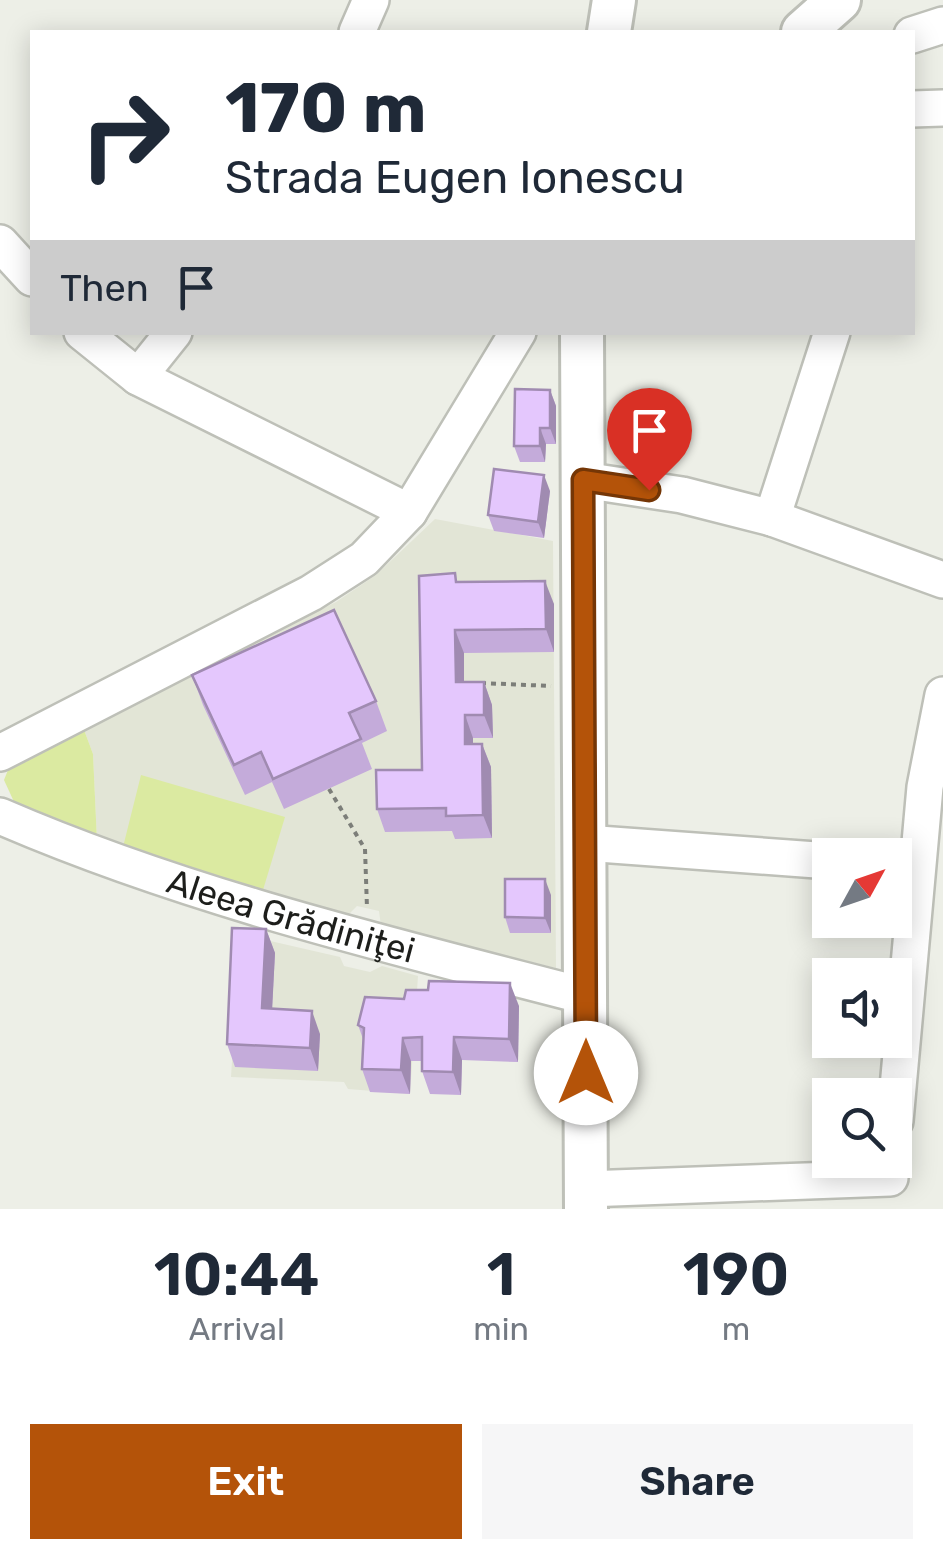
<!DOCTYPE html>
<html lang="en">
<head>
<meta charset="utf-8">
<style>
	:root { --surface:#fff; --page:#f6f6f7; --text:#1f2937; --muted:#747a83; --accent:#b45309 }
	body { margin:0; font-family:Rubik,sans-serif; background:var(--page); color:var(--text); height:100vh; display:flex; flex-direction:column; font-size:38px; white-space:nowrap }
	* { box-sizing:border-box; margin:0 }
	p { font-size:32px; color:var(--muted) }
	.icon { flex:none; width:55px; height:55px; fill:none; stroke:currentColor; stroke-width:2; stroke-linecap:round; stroke-linejoin:round }
	.map { position:relative; height:1209px; overflow:hidden }
	.details { display:flex; flex-direction:column; background:var(--surface); flex:1 }
	.details>* { flex:none }
	.top-card { position:absolute; left:30px; top:30px; width:885px; height:305px; border-radius:0px; box-shadow:0 5px 25px #0003; background:#fff; color:var(--text); overflow:hidden }
	.needle { width:65px; rotate:50deg }
	.tools { position:absolute; left:812px; top:838px; display:grid; gap:20px }
	.tools a { display:grid; place-items:center; width:100px; height:100px; border-radius:0px; background:var(--surface); box-shadow:0 5px 25px #0003; font-size:50px }
	.pin { position:absolute; display:grid; place-items:center; width:85px; height:85px; color:#fff; margin:-102px -42px; border-radius:50% 50% 50% 0; rotate:-45deg; box-shadow:0 0 10px #0007 }
	.pin .icon { rotate:45deg }
	.me { position:absolute; width:110px; margin:-55px; rotate:0deg; stroke-linejoin:round; filter:drop-shadow(0 0 8px #0008) }
	.turn { display:flex; align-items:center; gap:35px; height:210px; padding:0 30px; font-size:45px }
	.turn .icon { width:130px; height:130px; stroke-width:2.5 }
	.turn b { display:block; font-size:70px; line-height:85px }
	.then { display:flex; align-items:center; height:95px; padding:0 30px; background:#0003; gap:20px; font-size:38px }
	.eta { display:flex; justify-content:space-evenly; align-items:center; height:170px; text-align:center }
	.eta b { font-size:60px; font-weight:600; line-height:70px }
	.button { display:flex; gap:20px; margin-top:auto; padding:20px 30px }
	.button a { flex:1; height:115px; border-radius:0px; background:var(--accent); color:#fff; font-size:40px; font-weight:600; line-height:115px; text-align:center }
	.button a+a { background:var(--page); color:var(--text) }
	.map>svg:first-child { display:block }
	.built { fill:#e2e5d6 }
	.green { fill:#dbeaa1 }
	.lines { fill:none; stroke-linecap:round; stroke-linejoin:round }
	.minor-casing { stroke:#bec0b8; stroke-width:40 }
	.major-casing { stroke:#bec0b8; stroke-width:48 }
	.path { stroke:#7c7e79; stroke-width:4; stroke-dasharray:5 5; stroke-linecap:butt }
	.minor { stroke:#fff; stroke-width:35 }
	.major { stroke:#fff; stroke-width:42 }
	.wall { fill:#c4abda }
	.shaded-wall { fill:#a08bb1 }
	.building { fill:#e4c7fd; stroke:#a08bb1; stroke-width:2.5 }
	.route-casing { stroke:#753606; stroke-width:25 }
	.route { stroke:#b45309; stroke-width:18 }
	.labels { text-anchor:middle; dominant-baseline:central; stroke-width:8; stroke-linejoin:round; paint-order:stroke }
	.street-label { font-size:35px; fill:#1d1e1b; stroke:#fff }
</style>
</head>
<body>
<div class="map">
<svg width="943" height="1209" viewBox="0 0 943 1209">
	<rect width="100%" height="100%" fill="#edefe7"/>
	<!-- built -->
	<g class="built">
		<polygon points="435,519 553,541 556,968 381,926 379,911 357,906 347,916 97,841 93,754 83,727 336,602 376,575"/>
		<polygon points="240,934 340,957 344,966 370,972 382,966 418,976 410,1094 348,1089 344,1082 231,1077"/>
	</g>
	<!-- green -->
	<g class="green">
		<polygon points="83,727 93,754 97,841 15,804 4,780 10,765"/>
		<polygon points="141,775 285,817 263,890 122,851"/>
	</g>
	<g class="lines">
		<defs>
			<g id="minor">
				<polyline points="357,32 371,0"/>
				<polyline points="912,35 943,25"/>
				<polyline points="912,109 943,108"/>
				<polyline points="0,243 32,278"/>
				<polyline points="82,332 138,377 409,512"/>
				<polyline points="138,377 174,332"/>
				<polyline points="583,480 682,495 772,518 943,580"/>
				<polyline points="772,518 832,332"/>
				<polyline points="0,753 311,593 364,559 409,512 518,332"/>
				<path id="s1" d="M 0,816 C 187,897 389,945 585,996"/>
				<polyline points="585,843 830,861"/>
				<polyline points="895,1121 925,787 943,695"/>
				<polyline points="586,1189 890,1178"/>
			</g>
			<g id="major">
				<polyline points="609,32 614,0"/>
				<polyline points="803,32 839,0"/>
				<polyline points="582,332 586,1209"/>
			</g>
		</defs>
		<!-- minor casing -->
		<use href="#minor" class="minor-casing"/>
		<!-- major casing -->
		<use href="#major" class="major-casing"/>
		<!-- path -->
		<g class="path">
			<polyline points="481,683 551,686"/>
			<polyline points="329,789 365,849 367,908"/>
		</g>
		<!-- minor -->
		<use href="#minor" class="minor"/>
		<!-- major -->
		<use href="#major" class="major"/>
	</g>
	<!-- wall -->
	<g class="wall">
		<polygon points="550,390 556,406 556,444 546,444 545,462 520,462 514,446"/>
		<polygon points="550,491 544,538 494,531 488,515"/>
		<polygon points="459,582 554,604 554,652 464,653 464,682 484,682 492,705 493,738 473,738 473,744 482,744 491,767 492,838 455,839 452,831 385,832 377,809 422,770"/>
		<polygon points="192,675 376,701 387,731 362,743 372,769 284,809 272,782 245,795 203,705"/>
		<polygon points="551,895 551,933 510,933 505,917"/>
		<polygon points="266,929 275,953 272,1009 320,1034 318,1071 235,1067 227,1044"/>
		<polygon points="519,1006 518,1062 462,1060 461,1095 430,1094 422,1071 422,1061 411,1061 410,1094 370,1092 362,1069 363,1039 358,1025"/>
	</g>
	<!-- shaded-wall -->
	<g class="shaded-wall">
		<polygon points="550,390 556,406 556,444 550,428"/>
		<polygon points="540,428 546,444 545,462 540,446"/>
		<polygon points="544,475 550,491 544,538 538,522"/>
		<polygon points="545,581 554,604 554,652 546,629"/>
		<polygon points="455,630 464,653 464,706 456,682"/>
		<polygon points="484,682 492,705 493,738 484,715"/>
		<polygon points="465,715 473,738 473,768 465,744"/>
		<polygon points="482,744 491,767 492,838 483,815"/>
		<polygon points="545,879 551,895 551,933 545,918"/>
		<polygon points="266,929 275,953 271,1031 262,1008"/>
		<polygon points="510,983 519,1006 518,1062 509,1039"/>
		<polygon points="312,1011 320,1034 318,1071 310,1048"/>
		<polygon points="454,1037 462,1060 461,1095 453,1072"/>
		<polygon points="403,1038 411,1061 410,1094 401,1070"/>
	</g>
	<!-- building -->
	<g class="building">
		<polygon points="515,389 550,390 550,428 540,428 540,446 514,446"/>
		<polygon points="494,469 544,475 538,522 488,515"/>
		<polygon points="455,573 456,582 545,581 546,629 455,630 456,682 484,682 484,715 465,715 465,744 482,744 483,815 446,816 446,808 377,809 376,770 422,770 419,576"/>
		<polygon points="334,610 376,701 349,713 361,739 273,779 261,752 234,765 192,675"/>
		<polygon points="505,879 545,879 545,918 505,917"/>
		<polygon points="232,928 266,929 262,1008 312,1011 310,1048 227,1044"/>
		<polygon points="429,981 510,983 509,1039 454,1037 453,1072 422,1071 422,1037 403,1038 401,1070 362,1069 364,1028 358,1025 365,997 404,999 406,990 428,990"/>
	</g>
	<g class="lines">
		<defs>
			<polyline id="route" points="586,1073 583,480 649,490"/>
		</defs>
		<!-- route casing -->
		<use href="#route" class="route-casing"/>
		<!-- route -->
		<use href="#route" class="route"/>
	</g>
	<g class="labels">
		<!-- street labels -->
		<g class="street-label">
			<text stroke="none"><textPath href="#s1" startOffset="308">Aleea Grădiniţei</textPath></text>
		</g>
	</g>
</svg>
<div class="tools">
<a><svg class="needle" viewBox="-14 -14 28 28"><path d="M0-13l5 13h-10z" fill="#e53935"/><path d="M0 13l5-13h-10z" fill="#747a83"/></svg></a>
<a><svg class="icon" aria-label="sound" viewBox="0 0 24 24"><path d="M4 9h4l5-4v14l-5-4H4zM17 9q2 3 0 6"/></svg></a>
<a><svg class="icon" aria-label="search" viewBox="0 0 24 24"><circle cx="10" cy="10" r="6"/><path d="M15 15l6 6"/></svg></a>
</div>
<div class="pin" style="left:649px;top:490px;background:#d93025"><svg class="icon" aria-label="arrive" viewBox="0 0 24 24"><path d="M6 21V4h12l-3 4 3 4H6"/></svg></div>
<svg class="me" style="left:586px;top:1073px" viewBox="-20 -20 40 40"><circle r="19" fill="#fff"/><path d="M0-13L10 11 0 6-10 11z" fill="#b45309"/></svg>
<div class="top-card">
<div class="turn"><svg class="icon" aria-label="right" viewBox="0 0 24 24"><path d="M7 20v-9h11M14 6l5 5-5 5"/></svg><div><b>170 m</b>Strada Eugen Ionescu</div></div>
<div class="then">Then<svg class="icon" aria-label="arrive" viewBox="0 0 24 24"><path d="M6 21V4h12l-3 4 3 4H6"/></svg></div>
</div>
</div>
<section class="details">
<div class="eta">
<div><b>10:44</b><p>Arrival</p></div>
<div><b>1</b><p>min</p></div>
<div><b>190</b><p>m</p></div>
</div>
<div class="button"><a>Exit</a><a>Share</a></div>
</section>
</body>
</html>
